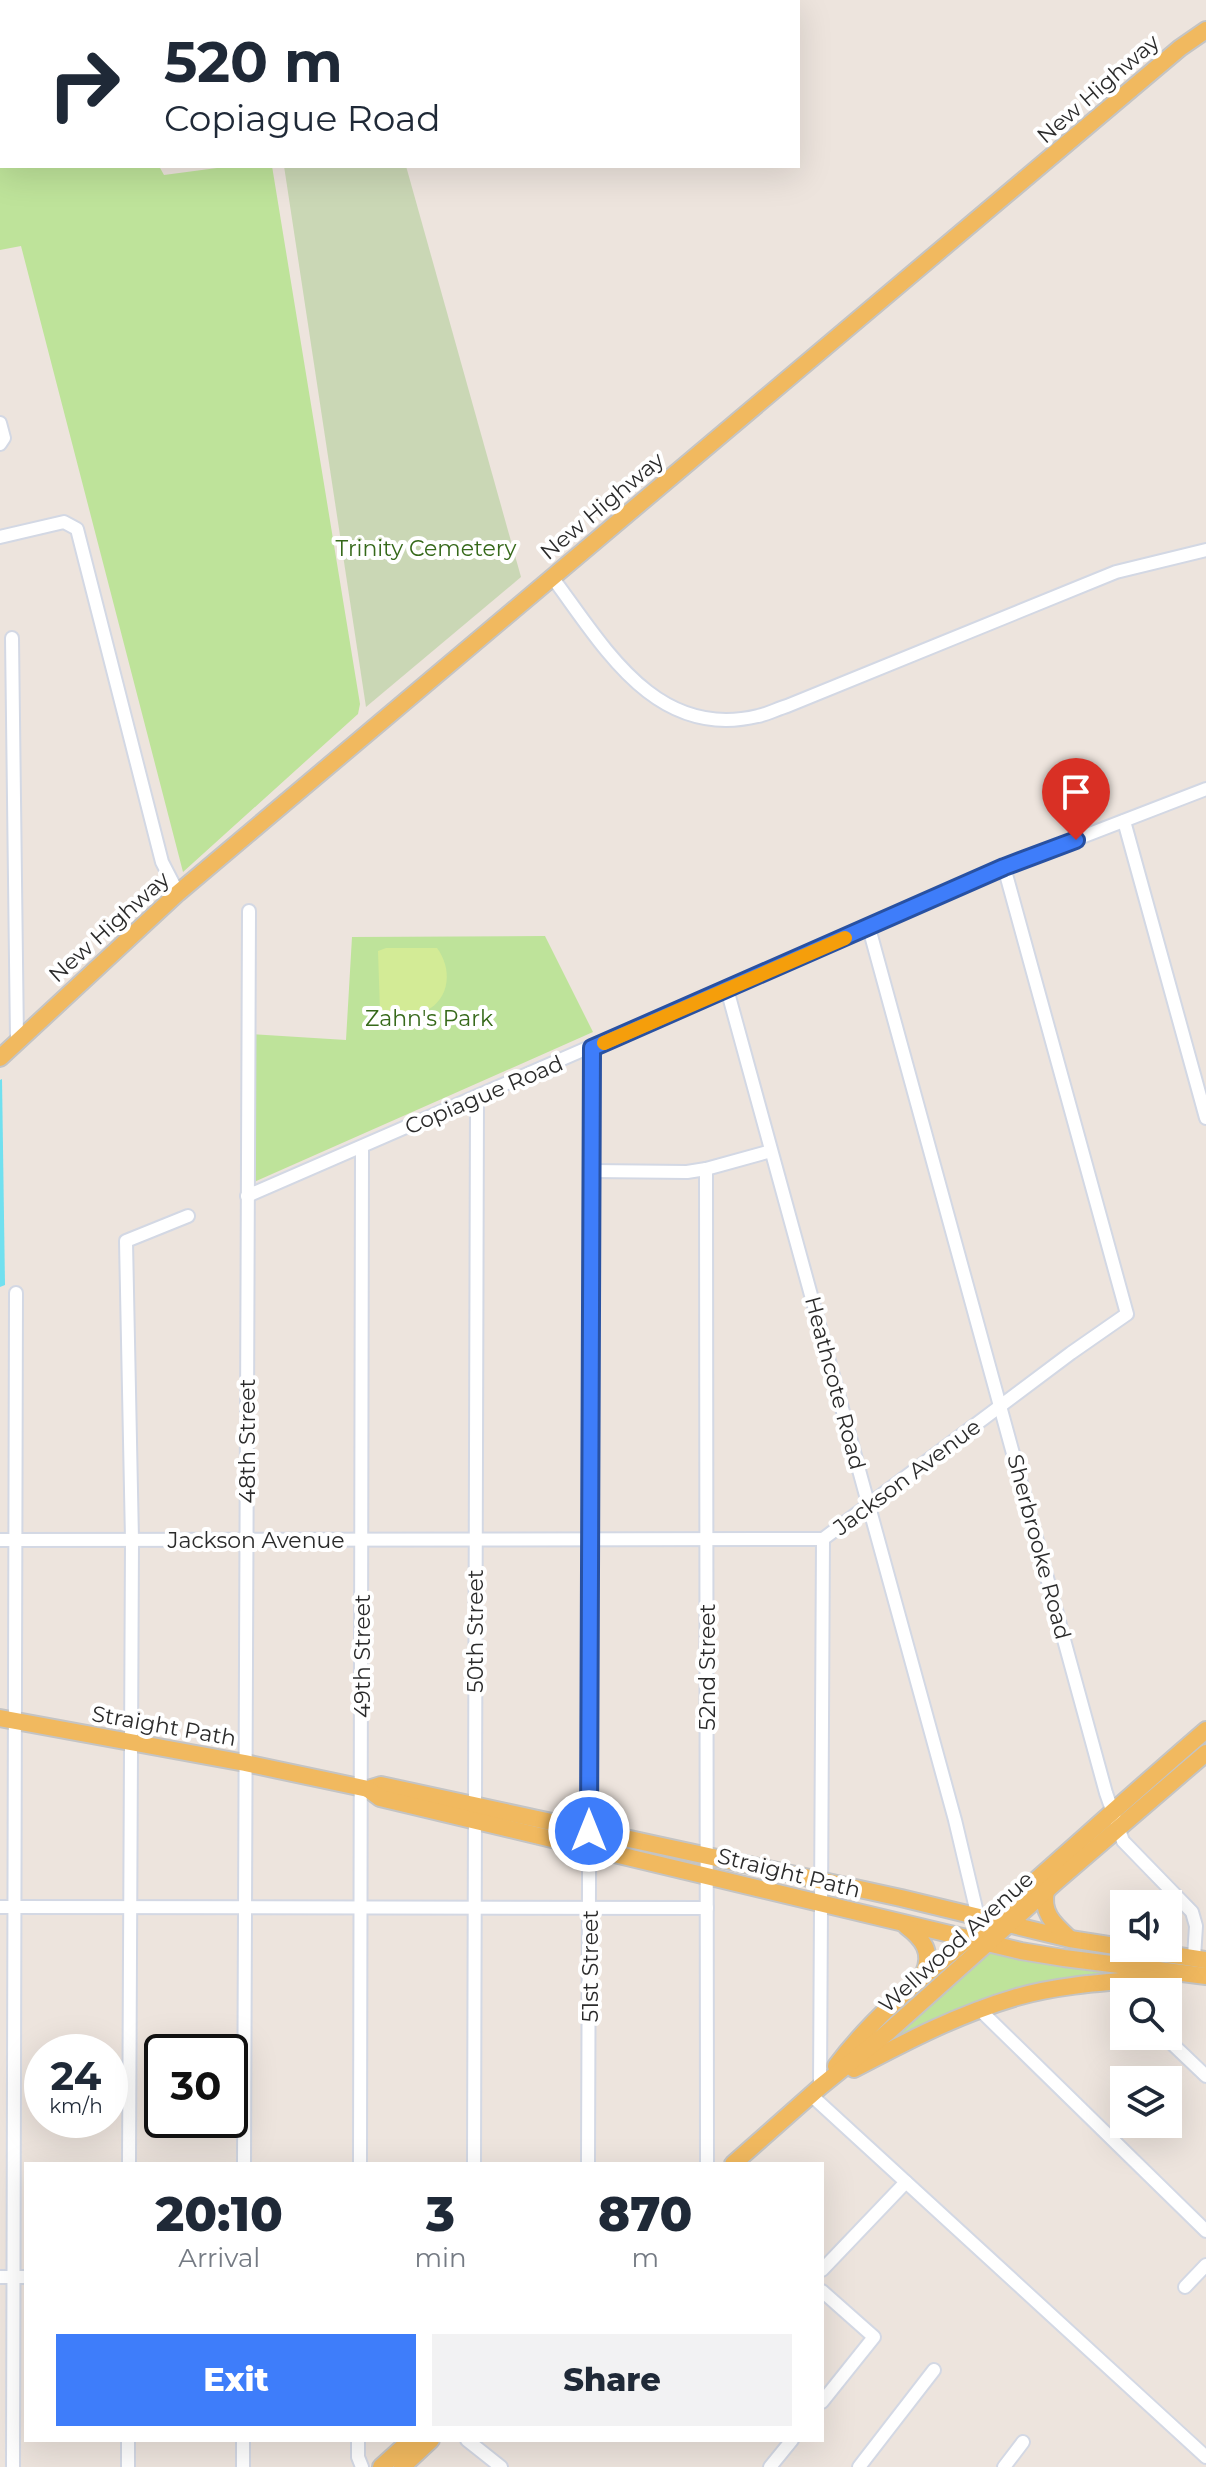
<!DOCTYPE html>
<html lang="en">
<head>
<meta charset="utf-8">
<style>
	:root { --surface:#fff; --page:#f2f2f3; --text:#1f2937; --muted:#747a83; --accent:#3e7dfa }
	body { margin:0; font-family:Montserrat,sans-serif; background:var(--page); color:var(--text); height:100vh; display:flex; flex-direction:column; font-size:30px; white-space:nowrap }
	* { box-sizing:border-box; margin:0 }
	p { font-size:26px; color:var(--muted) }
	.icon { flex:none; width:44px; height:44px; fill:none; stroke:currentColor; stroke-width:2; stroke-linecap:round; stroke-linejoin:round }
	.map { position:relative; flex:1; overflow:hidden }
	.details { position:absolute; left:24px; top:2162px; width:800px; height:280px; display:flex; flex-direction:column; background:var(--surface); border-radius:0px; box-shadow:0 8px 32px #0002 }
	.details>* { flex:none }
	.top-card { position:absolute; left:0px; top:0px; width:800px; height:168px; box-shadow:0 8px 32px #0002; background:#fff; color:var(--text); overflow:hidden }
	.buttons { position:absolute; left:1110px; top:1890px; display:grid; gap:16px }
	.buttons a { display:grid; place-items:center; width:72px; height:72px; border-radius:0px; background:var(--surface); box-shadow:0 8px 32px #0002; font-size:40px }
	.speed { position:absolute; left:24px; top:2034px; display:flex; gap:16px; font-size:40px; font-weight:700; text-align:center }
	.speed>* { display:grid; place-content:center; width:104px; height:104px; border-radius:50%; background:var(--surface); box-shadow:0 8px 32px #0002; line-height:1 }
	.speed small { font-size:20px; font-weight:400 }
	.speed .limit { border:4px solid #111; border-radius:12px; background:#fff; color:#111 }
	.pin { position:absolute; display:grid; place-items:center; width:68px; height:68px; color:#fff; margin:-82px -34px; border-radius:50% 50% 50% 0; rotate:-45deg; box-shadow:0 0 8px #0007 }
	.pin .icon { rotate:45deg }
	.me { position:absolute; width:88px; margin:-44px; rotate:0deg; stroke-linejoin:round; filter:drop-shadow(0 0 6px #0008) }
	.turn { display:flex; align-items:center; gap:28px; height:168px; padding:0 32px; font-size:36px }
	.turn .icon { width:104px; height:104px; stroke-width:2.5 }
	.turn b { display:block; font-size:56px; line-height:68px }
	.eta { display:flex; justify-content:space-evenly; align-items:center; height:136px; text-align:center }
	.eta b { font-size:48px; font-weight:800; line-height:56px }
	.primary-button { display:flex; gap:16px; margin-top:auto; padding:16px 32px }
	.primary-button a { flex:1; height:92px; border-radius:0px; background:var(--accent); color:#fff; font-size:32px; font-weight:800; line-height:92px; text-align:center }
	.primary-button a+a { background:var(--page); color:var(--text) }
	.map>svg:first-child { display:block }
	.green { fill:#bee39a }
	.cemetery { fill:#cad7b5 }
	.pitch { fill:#d3eb96 }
	.water { fill:#71e0ef }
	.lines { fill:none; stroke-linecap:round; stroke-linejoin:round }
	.minor-casing { stroke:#d3d8e4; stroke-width:16 }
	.major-casing { stroke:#c4c4c4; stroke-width:20 }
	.minor { stroke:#fff; stroke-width:12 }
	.major { stroke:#f1b95f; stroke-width:16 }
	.route-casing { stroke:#2851a2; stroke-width:20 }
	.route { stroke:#3e7dfa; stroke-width:14 }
	.slow { stroke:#f59e0b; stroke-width:14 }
	.labels { text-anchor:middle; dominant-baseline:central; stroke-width:8; stroke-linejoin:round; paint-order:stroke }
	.street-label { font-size:22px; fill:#2b2b2b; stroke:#fff }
	.park-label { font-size:22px; fill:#36691a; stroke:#fff }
</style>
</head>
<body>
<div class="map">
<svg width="1206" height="2467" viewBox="0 0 1206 2467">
	<rect width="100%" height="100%" fill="#ede4dd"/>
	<!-- green -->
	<g class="green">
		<polygon points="0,0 6,0 6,2 2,2 2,166 159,166 164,175 232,166 272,166 360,704 358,714 183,872 21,246 0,250"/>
		<polygon points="545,936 593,1032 252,1183 251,1034 346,1040 352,937"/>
		<polygon points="991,1948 1159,1974 1056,1983 868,2056"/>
	</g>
	<!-- cemetery -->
	<polygon class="cemetery" points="284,166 406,166 521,577 366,707"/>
	<!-- pitch -->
	<path class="pitch" d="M 386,948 L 437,948 C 452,968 451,998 426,1011 C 413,1018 395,1013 380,1011 L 378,951 Z"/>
	<!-- water -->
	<polygon class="water" points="2,1079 5,1285 0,1287 0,1080"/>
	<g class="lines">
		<defs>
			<g id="minor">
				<polyline points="186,0 187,2"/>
				<polyline points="0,423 4,438 0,444"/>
				<polyline points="0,537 64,522 77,529 162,862 178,893"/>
				<path d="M 552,577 C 603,645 655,741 758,716 C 768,714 777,709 787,706 L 1116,572 L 1206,550"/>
				<polyline points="12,638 17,1041"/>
				<polyline points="1124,821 1206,1118"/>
				<polyline points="869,928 1106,1793 1123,1841 1192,1912 1196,1926 1194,1957"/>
				<polyline points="727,989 955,1820 978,1917"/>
				<polyline points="706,1169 707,2164"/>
				<polyline points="592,1171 687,1172 706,1169 771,1151"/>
				<polyline points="247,1196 1004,867 1206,789"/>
				<polyline points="0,1540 823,1539 1071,1353 1127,1314 1004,867"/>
				<polyline points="0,1907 707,1908"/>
				<polyline points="980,2010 1206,2231"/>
				<polyline points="1164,2036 1206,2076"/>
				<polyline points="820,2087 823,1539"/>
				<polyline points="811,2095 1206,2457"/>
				<polyline points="129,2164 132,1540 126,1241 188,1216"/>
				<polyline points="244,2164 249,911"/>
				<polyline points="360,2164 362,1148"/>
				<polyline points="474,2164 477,1098"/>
				<polyline points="588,2164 592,1048"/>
				<polyline points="822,2270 906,2182"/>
				<polyline points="0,2277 26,2277"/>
				<polyline points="1185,2287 1206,2265"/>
				<polyline points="822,2291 874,2337 822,2402"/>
				<polyline points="358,2440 358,2457 362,2467"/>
				<polyline points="467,2440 501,2467"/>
				<polyline points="13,2467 16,1293"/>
				<polyline points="128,2467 128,2440"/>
				<polyline points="243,2467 243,2440"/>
				<polyline points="770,2467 792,2440"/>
				<polyline points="859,2467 934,2370"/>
				<polyline points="1004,2467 1023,2442"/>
			</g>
			<g id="major">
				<polyline points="0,1058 178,893 1180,48 1206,30"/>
				<polyline points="0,1718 245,1763 368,1789 381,1785 901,1898 1070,1939 1206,1960"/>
				<polyline points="368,1789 380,1798 1021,1951 1064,1958 1206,1976"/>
				<path d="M 1046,1891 C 1041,1913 1054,1924 1069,1938"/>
				<path d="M 906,1926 C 923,1939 933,1952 924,1973"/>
				<path d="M 836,2066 C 880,2007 940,1964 995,1916 C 1066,1854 1135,1791 1206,1730"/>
				<path d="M 854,2069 C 907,2041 959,2014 1017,1997 C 1066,1983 1118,1982 1169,1977"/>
				<polyline points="733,2164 820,2087 888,2032 1057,1881 1206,1753"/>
				<polyline points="381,2467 411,2440"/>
				<polyline points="402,2467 431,2440"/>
			</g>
		</defs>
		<!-- minor casing -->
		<use href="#minor" class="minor-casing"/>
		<!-- major casing -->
		<use href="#major" class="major-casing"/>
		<!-- minor -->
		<use href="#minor" class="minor"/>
		<!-- major -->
		<use href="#major" class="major"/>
	</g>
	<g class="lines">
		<defs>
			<polyline id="route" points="589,1831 592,1048 1004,867 1076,840"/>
		</defs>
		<!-- route casing -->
		<use href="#route" class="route-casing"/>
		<!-- route -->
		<use href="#route" class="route"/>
		<!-- slow -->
		<polyline class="slow" points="604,1043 845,938"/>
	</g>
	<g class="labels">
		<!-- street labels -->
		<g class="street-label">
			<text transform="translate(1098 89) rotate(-41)">New Highway</text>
			<text transform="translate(602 506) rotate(-40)">New Highway</text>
			<text transform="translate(109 927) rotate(-42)">New Highway</text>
			<text transform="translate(484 1095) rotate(-23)">Copiague Road</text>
			<text transform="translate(835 1383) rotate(75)">Heathcote Road</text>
			<text transform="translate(247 1441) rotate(-90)">48th Street</text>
			<text transform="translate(907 1477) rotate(-37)">Jackson Avenue</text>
			<text x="256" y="1540">Jackson Avenue</text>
			<text transform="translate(1039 1547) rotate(75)">Sherbrooke Road</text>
			<text transform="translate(475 1631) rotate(-90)">50th Street</text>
			<text transform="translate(362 1656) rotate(-90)">49th Street</text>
			<text transform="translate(707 1667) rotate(-90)">52nd Street</text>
			<text transform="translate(164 1726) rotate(10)">Straight Path</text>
			<text transform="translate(789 1873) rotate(14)">Straight Path</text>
			<text transform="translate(956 1942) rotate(-42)">Wellwood Avenue</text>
			<text transform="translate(590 1966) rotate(-90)">51st Street</text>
		</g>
		<!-- park labels -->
		<g class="park-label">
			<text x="426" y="548">Trinity Cemetery</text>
			<text x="429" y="1018">Zahn's Park</text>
		</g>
	</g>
</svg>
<div class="buttons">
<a><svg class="icon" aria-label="sound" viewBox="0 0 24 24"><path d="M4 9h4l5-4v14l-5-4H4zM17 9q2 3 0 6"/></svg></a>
<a><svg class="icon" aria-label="search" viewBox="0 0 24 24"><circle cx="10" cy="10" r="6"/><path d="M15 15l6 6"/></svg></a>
<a><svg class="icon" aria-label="layers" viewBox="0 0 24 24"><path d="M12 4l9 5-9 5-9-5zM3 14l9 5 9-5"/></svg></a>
</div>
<div class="speed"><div>24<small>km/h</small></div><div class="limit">30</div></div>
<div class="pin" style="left:1076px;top:840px;background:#d93025"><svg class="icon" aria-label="arrive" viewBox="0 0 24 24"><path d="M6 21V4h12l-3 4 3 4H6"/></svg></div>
<svg class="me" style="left:589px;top:1831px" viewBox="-20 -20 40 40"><circle r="17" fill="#3e7dfa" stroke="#fff" stroke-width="3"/><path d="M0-11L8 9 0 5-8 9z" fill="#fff"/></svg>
<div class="top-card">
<div class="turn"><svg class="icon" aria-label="right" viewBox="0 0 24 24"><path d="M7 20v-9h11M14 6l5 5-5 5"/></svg><div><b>520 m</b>Copiague Road</div></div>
</div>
<section class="details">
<div class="eta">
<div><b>20:10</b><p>Arrival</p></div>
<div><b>3</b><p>min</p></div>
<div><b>870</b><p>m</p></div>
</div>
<div class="primary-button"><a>Exit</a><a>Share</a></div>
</section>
</div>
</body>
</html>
